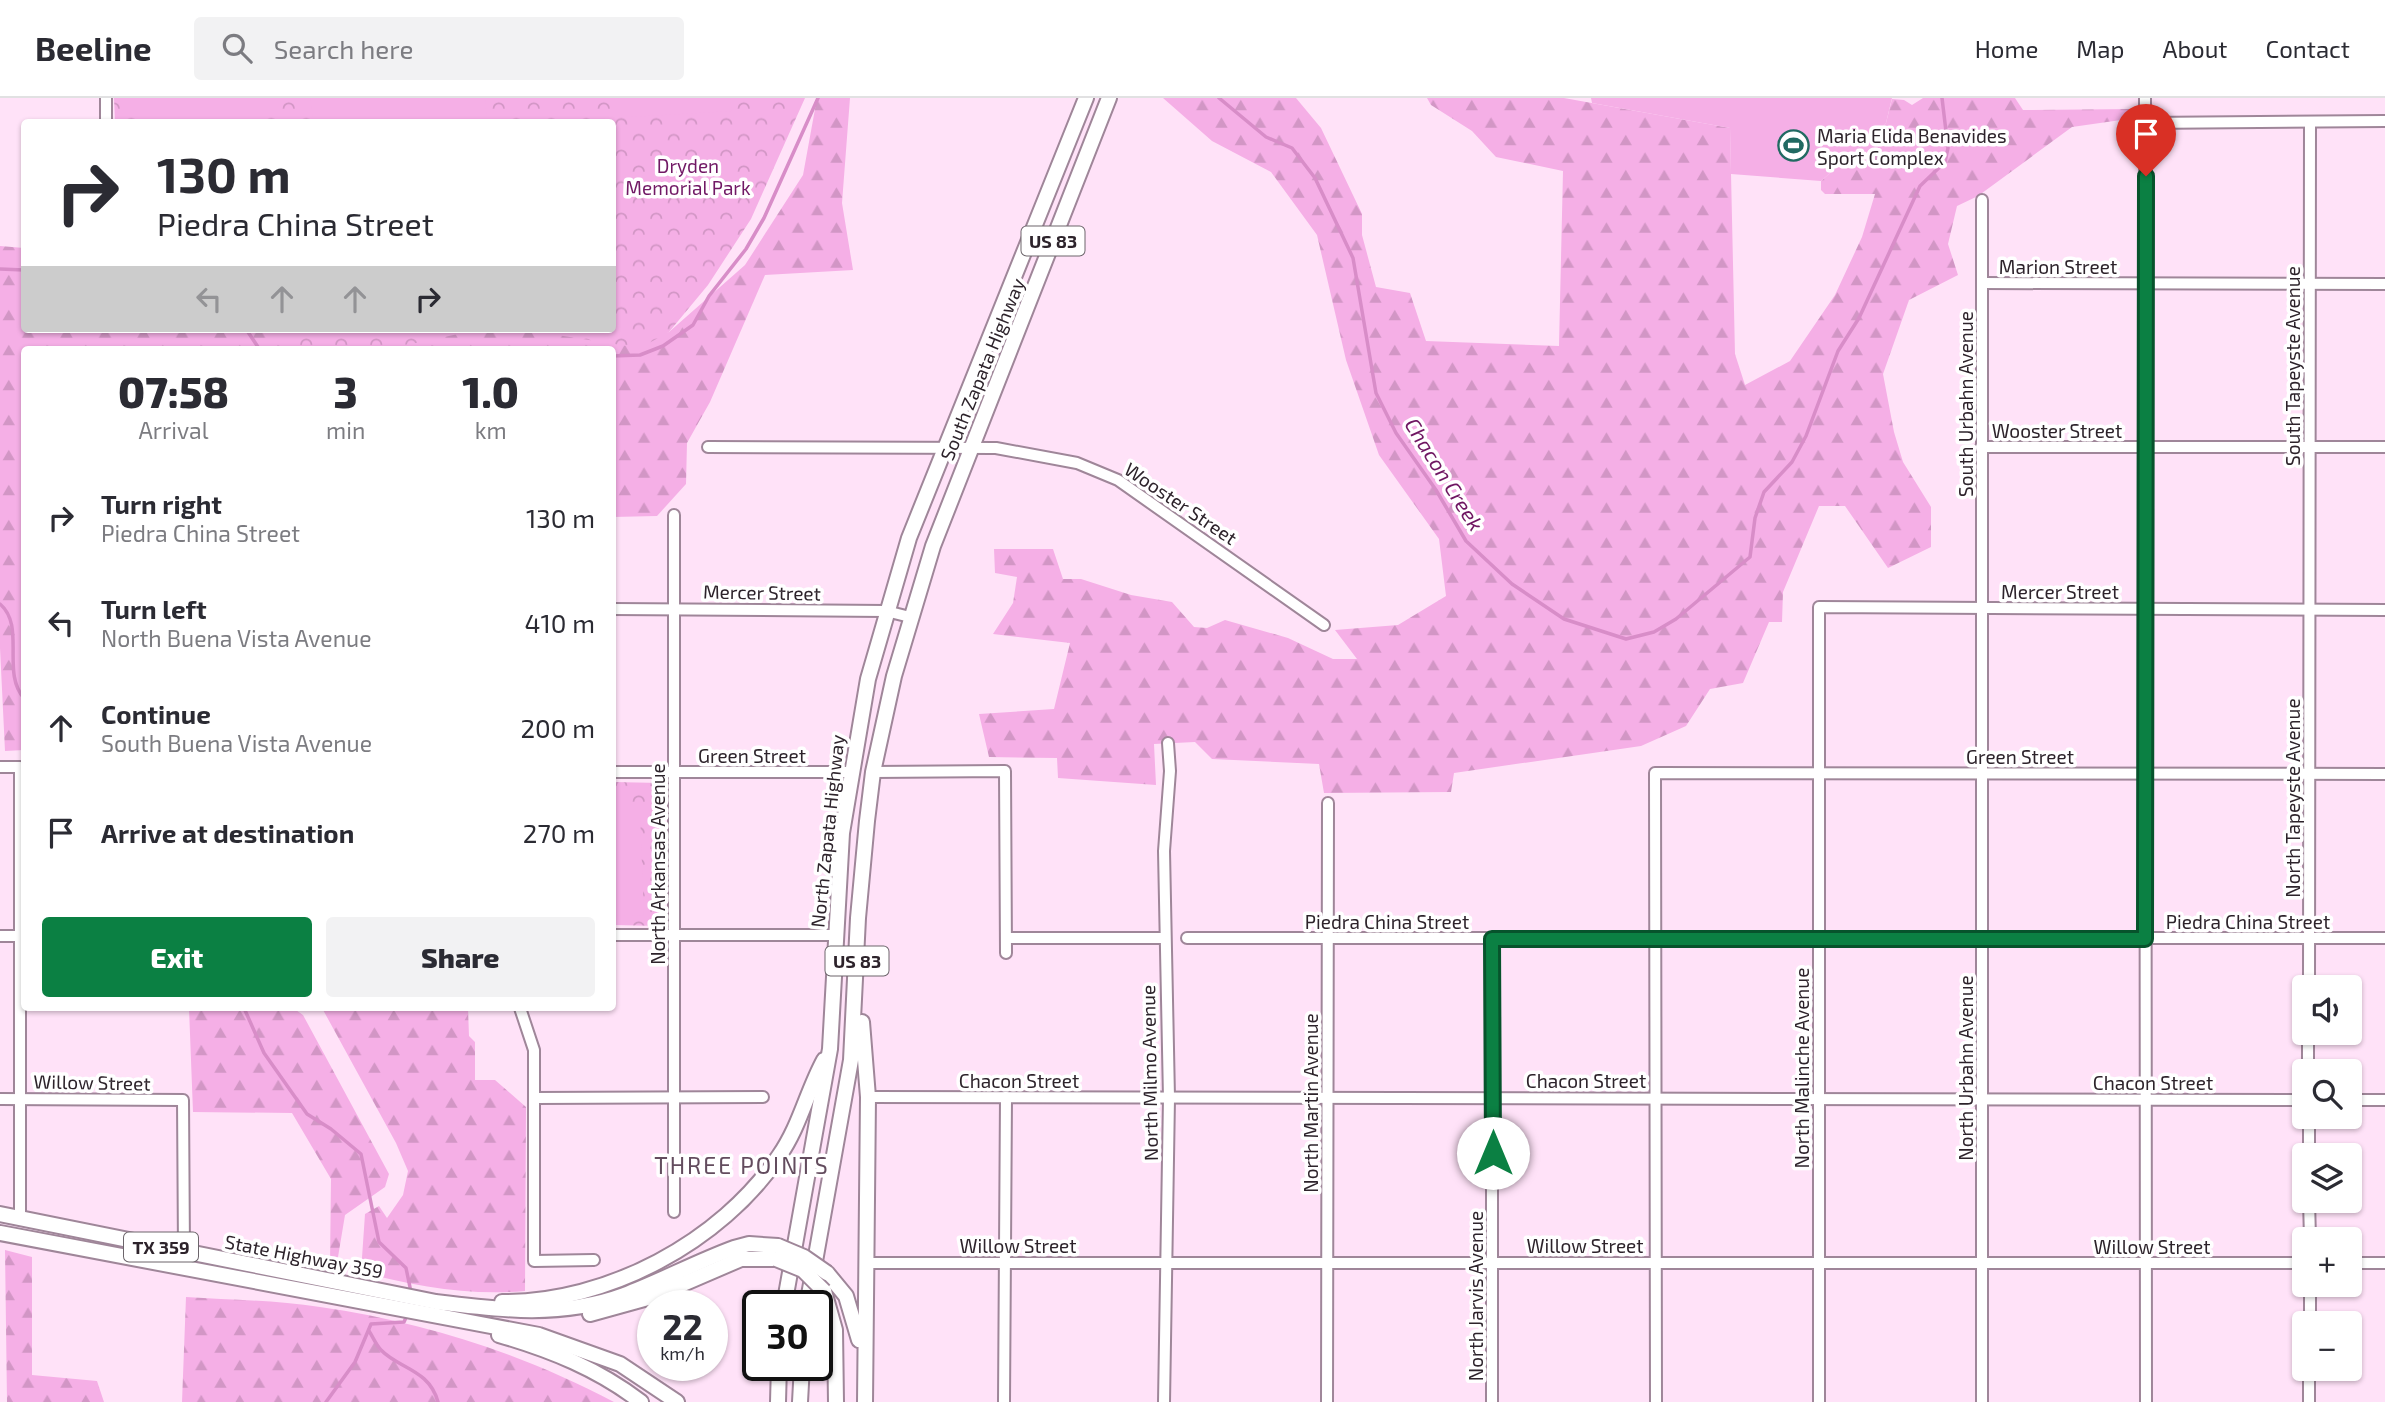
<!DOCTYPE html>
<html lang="en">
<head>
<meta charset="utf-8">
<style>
	:root { --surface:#fff; --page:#f2f2f3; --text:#2b2b33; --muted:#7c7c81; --line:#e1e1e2; --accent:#0b8043 }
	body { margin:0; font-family:"Exo 2",sans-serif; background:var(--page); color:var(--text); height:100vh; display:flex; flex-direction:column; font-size:26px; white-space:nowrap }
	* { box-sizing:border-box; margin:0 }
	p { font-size:23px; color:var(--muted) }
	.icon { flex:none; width:38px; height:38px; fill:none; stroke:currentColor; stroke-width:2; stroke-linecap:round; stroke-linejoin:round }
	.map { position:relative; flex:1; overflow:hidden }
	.sheet { position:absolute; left:21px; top:248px; width:595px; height:665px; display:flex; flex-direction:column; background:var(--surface); border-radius:7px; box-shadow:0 2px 5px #0004 }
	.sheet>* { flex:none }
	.top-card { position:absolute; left:21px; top:21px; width:595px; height:214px; border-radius:7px; box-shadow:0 2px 5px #0004; background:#fff; color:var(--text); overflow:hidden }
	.controls { position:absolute; left:2292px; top:877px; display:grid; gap:14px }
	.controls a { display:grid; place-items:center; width:70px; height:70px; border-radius:7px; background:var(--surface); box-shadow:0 2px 5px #0004; font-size:35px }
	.speed { position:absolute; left:637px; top:1192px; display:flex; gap:14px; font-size:35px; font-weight:700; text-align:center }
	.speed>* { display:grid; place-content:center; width:91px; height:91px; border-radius:50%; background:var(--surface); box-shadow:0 2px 5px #0004; line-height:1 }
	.speed small { font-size:18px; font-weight:400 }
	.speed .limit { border:4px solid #111; border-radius:10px; background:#fff; color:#111 }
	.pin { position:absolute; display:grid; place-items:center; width:60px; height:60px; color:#fff; margin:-72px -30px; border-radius:50% 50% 50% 0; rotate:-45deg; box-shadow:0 0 7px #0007 }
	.pin .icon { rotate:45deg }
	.me { position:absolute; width:77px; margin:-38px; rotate:0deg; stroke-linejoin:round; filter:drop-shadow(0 0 5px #0008) }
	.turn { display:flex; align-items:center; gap:24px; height:147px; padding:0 21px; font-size:32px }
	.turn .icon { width:91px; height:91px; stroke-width:2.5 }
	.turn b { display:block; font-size:49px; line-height:60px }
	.lanes { display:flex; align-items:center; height:66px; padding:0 21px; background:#0003; justify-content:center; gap:35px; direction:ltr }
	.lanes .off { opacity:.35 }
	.eta { display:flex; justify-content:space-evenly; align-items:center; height:119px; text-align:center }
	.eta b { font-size:42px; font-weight:800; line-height:49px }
	.cta { display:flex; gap:14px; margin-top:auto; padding:14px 21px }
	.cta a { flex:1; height:80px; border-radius:7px; background:var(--accent); color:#fff; font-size:28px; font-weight:800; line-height:80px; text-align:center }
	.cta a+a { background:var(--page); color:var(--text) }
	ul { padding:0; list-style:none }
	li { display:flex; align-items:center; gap:21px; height:105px; padding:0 21px }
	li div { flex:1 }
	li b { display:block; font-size:26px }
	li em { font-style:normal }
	header { display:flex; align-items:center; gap:42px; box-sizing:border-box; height:98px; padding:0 35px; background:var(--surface); border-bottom:2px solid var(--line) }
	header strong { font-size:33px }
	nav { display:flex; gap:38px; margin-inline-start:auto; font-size:24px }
	.search { width:490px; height:63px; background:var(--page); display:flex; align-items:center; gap:18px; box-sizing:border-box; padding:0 24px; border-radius:7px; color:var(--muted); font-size:26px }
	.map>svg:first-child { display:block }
	.forest { fill:url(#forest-firs) }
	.park { fill:url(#park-crowns) }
	.garden { fill:#f5afe6 }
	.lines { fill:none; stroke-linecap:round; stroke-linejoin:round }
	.stream { stroke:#d88dc8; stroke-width:3.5 }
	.minor-casing { stroke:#9f8699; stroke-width:14 }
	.major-casing { stroke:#9f8699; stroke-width:18 }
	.minor { stroke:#fff; stroke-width:10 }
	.major { stroke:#fff; stroke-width:14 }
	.major-bridge-casing { stroke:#9f8699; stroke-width:18; stroke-linecap:butt }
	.major-bridge { stroke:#fff; stroke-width:14 }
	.route-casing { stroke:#07532c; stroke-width:18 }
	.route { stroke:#0b8043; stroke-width:12 }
	.labels { text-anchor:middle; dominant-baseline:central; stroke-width:7; stroke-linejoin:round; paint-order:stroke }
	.shield { fill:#fff; stroke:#6c656b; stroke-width:2 }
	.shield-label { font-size:18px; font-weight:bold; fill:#2d232b }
	.poi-label { font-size:19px; fill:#2d232b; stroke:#fff; text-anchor:start }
	.park-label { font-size:19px; fill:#711965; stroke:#fff }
	.street-label { font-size:19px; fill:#2d232b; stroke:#fff }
	.water-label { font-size:21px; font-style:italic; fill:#6f1662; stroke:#fff }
	.quarter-label { font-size:23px; letter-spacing:2px; fill:#634c5e; stroke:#fff }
</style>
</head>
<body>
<header>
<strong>Beeline</strong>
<div class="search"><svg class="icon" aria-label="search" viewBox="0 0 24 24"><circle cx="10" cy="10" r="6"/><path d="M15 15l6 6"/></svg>Search here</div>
<nav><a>Home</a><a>Map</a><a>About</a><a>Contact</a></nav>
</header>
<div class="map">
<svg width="2385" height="1304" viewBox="0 0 2385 1304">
	<defs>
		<pattern id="forest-firs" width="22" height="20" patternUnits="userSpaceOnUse" patternTransform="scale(1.75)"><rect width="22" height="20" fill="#f5afe6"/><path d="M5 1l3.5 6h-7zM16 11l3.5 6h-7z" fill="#d296c5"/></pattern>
		<pattern id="park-crowns" width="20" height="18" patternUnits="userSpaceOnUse" patternTransform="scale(1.75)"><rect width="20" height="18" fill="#f5afe6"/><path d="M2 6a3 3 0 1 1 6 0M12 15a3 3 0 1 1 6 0" fill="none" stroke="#d296c5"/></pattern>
	</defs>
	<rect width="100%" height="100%" fill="#ffe2f8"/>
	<!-- forest -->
	<g class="forest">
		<polygon points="817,0 850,0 842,105 853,172 765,177 710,304 687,345 686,386 657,418 613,419 612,252 24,252 24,652 5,653 0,550 0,148 24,150 24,231 601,231 635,241 669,234 745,167 803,77"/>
		<polygon points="1163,0 1296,0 1321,30 1362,116 1362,137 1376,189 1410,195 1426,243 1559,248 1563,73 1496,59 1472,33 1431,7 1427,0 1564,0 1730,30 1735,256 1745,287 1790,263 1835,197 1862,139 1875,96 1825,96 1821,92 1821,83 1886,25 1892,1 1904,2 1912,7 1923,0 2015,0 2023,12 2135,11 2121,22 2072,29 1978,98 1957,108 1948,146 1958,177 1909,202 1883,276 1894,334 1903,364 1931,409 1931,449 1888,470 1845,408 1819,408 1783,494 1782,524 1769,524 1743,585 1710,591 1686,628 1641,648 1454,675 1451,694 1324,695 1319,666 1212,661 1195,644 1154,646 1156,687 1058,680 1057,660 989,659 979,616 1054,611 1070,545 993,536 1013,505 1017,479 995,475 994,451 1053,451 1063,481 1081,481 1131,497 1172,504 1194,529 1207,530 1225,522 1288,540 1333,561 1357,561 1335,532 1398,527 1446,498 1439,441 1379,357 1346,262 1317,137 1271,74 1212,43"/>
		<polygon points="189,910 293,910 303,917 389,1076 385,1089 345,1117 338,1159 330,1166 331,1081 292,1015 193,1014"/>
		<path d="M 322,910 L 468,910 L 469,938 L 475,944 L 475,982 L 495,982 L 526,1009 L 525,1193 C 469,1198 414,1188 361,1174 L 365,1116 L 379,1108 L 387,1120 L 403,1097 L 408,1073 L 396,1045 Z"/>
		<polygon points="5,1152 32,1159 32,1277 97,1283 104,1304 7,1304"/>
		<path d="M 186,1199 C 230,1202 276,1202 320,1209 C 424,1224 521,1255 614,1304 L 182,1304 Z"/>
	</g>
	<!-- park -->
	<g class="park">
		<polygon points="114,0 805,0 751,121 708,187 669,234 640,250 519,231 612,231 612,24 115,24"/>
		<path d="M 257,231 L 483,231 C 415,244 319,274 257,231 Z"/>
		<polygon points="613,684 661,685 664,688 664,823 660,828 613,827"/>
	</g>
	<!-- garden -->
	<g class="garden">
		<rect x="137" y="0" width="124" height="24"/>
		<polygon points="310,0 485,0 487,24 313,24"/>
		<polygon points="622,0 730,0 732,13 630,19 622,13"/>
		<polygon points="1591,0 1892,0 1886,25 1821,83 1731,76 1730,30 1592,5"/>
		<polygon points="613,707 633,707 640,715 644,818 613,817"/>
	</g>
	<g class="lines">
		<!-- stream -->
		<g class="stream">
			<polyline points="1219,0 1266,39 1292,50 1315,80 1353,160 1376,295 1396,335 1436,392 1466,443 1512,486 1564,521 1626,541 1654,534 1676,521 1750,459 1755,420 1764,394 1792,364 1806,338 1838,253 1859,220 1920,88 1945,64 1948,50 1942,0"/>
			<polyline points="0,171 24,172"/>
			<polyline points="246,231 260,252"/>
			<polyline points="612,258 640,257 663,248 693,227 709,198 746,151 764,120 818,0"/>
			<path d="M 0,506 C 26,528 1,575 24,600"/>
			<polyline points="244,910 264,955 307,1016 331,1031 361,1056 379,1144 406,1170 411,1194"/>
			<path d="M 369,1233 C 373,1239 376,1247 381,1252 C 399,1271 429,1271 438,1304"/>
			<polyline points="326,1304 355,1264 371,1226 404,1224 408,1215"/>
		</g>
		<defs>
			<g id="minor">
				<polyline points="106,0 106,24"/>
				<polyline points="2145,0 2146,1304"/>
				<polyline points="2145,25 2385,23"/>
				<polyline points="1982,102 1982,1304"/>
				<polyline points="1982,185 2385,186"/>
				<polyline points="708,349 996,350 1077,365 1118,382 1324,527"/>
				<polyline points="1981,349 2385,349"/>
				<polyline points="674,417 674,1114"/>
				<polyline points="612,511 886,513 910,519"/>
				<polyline points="0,669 20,669 20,1120"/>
				<polyline points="612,674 850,674"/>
				<polyline points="873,674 1005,673 1006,855"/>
				<polyline points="612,837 835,837"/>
				<polyline points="0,838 20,838"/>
				<polyline points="1006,840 1164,840"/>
				<polyline points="1187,840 2385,840"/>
				<polyline points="1492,841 1492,1304"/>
				<polyline points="2309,889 2310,24"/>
				<polyline points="520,910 534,952 534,1163 594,1162"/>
				<polyline points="2308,973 2308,934"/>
				<polyline points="868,999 2305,1002"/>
				<polyline points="535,1000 763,999"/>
				<polyline points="0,1001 183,1002 184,1154"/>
				<polyline points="2350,1002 2385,1002"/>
				<polyline points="2309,1018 2309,1057"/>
				<polyline points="2309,1102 2310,1141"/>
				<polyline points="866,1165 2305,1165"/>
				<polyline points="2350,1165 2385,1165"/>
				<polyline points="2310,1225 2310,1186"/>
				<polyline points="1004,1304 1006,999"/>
				<polyline points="1164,1304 1169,1000 1164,753 1170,673 1168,645"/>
				<polyline points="1327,1304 1328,705"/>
				<polyline points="1656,1304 1655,675 2385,676"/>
				<polyline points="1819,1304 1819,509 2385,512"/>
				<polyline points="2309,1304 2309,1270"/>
			</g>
			<g id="major">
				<polyline points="862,924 868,999 865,1304"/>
				<path d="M 0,1116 L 436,1204 C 500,1212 562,1220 624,1197 C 661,1183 696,1164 734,1150 L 749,1146 L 778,1148"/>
				<polyline points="0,1135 539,1237 620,1266 677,1304"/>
				<polyline points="827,1175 846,1198 859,1242"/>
				<polyline points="824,1193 835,1232 836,1304"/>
				<path d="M 502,1204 C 607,1205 721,1144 779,1058 C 800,1028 807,993 824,962"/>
				<polyline points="784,1208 830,951 842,735 868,581 909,440 1086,0"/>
				<polyline points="807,1208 851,962 858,820 867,723 873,674 894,578 933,448 1109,0"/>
				<polyline points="590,1216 655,1198 741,1161 776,1161"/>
				<path d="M 499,1237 C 551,1252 598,1271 641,1304"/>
				<polyline points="778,1304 779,1267"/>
				<polyline points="800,1304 802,1267"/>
			</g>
		</defs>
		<!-- minor casing -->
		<use href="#minor" class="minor-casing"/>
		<!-- major casing -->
		<use href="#major" class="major-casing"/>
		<!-- minor -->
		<use href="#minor" class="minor"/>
		<!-- major -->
		<use href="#major" class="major"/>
		<defs>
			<g id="major-bridge">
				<polyline points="778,1148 804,1159 827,1175"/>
				<polyline points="776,1161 803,1172 824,1193"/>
			</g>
		</defs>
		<!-- major-bridge casing -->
		<use href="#major-bridge" class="major-bridge-casing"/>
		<!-- major-bridge -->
		<use href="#major-bridge" class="major-bridge"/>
	</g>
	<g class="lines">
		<defs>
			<polyline id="route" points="1493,1055 1492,841 2145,841 2146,78"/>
		</defs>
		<!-- route casing -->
		<use href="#route" class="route-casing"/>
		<!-- route -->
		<use href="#route" class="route"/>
	</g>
	<!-- icons -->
	<defs>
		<symbol id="stadium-ring" viewBox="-11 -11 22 22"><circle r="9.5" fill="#fff" stroke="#216a62" stroke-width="1.5"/><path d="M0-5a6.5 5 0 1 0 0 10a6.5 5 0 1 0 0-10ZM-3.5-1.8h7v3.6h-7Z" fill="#216a62"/></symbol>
	</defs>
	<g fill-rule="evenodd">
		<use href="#stadium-ring" x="1776" y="30" width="35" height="35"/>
	</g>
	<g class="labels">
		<!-- shield labels -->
		<g class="shield">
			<rect x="1021.5" y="128.5" width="63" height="29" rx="5"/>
			<rect x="825.5" y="848.5" width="63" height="29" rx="5"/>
			<rect x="124" y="1134.5" width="74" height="29" rx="5"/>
		</g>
		<g class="shield-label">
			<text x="1053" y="143">US 83</text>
			<text x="857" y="863">US 83</text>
			<text x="161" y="1149">TX 359</text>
		</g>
		<!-- poi labels -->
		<g class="poi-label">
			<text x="1817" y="37">Maria Elida Benavides<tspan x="1817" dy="22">Sport Complex</tspan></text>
		</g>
		<!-- park labels -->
		<g class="park-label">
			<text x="688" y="67">Dryden<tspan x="688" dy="22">Memorial Park</tspan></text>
		</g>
		<!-- street labels -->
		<g class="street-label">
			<text x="2058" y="168">Marion Street</text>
			<text transform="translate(2292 268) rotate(-90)">South Tapeyste Avenue</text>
			<text transform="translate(982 271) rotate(-68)">South Zapata Highway</text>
			<text transform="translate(1965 306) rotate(-90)">South Urbahn Avenue</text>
			<text x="2057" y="332">Wooster Street</text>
			<text transform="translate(1181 405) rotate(34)">Wooster Street</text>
			<text x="2060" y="493">Mercer Street</text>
			<text transform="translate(762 494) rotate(1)">Mercer Street</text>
			<text x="752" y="657">Green Street</text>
			<text x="2020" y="658">Green Street</text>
			<text transform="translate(2292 700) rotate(-90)">North Tapeyste Avenue</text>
			<text transform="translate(827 733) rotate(-84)">North Zapata Highway</text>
			<text transform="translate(657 766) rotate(-90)">North Arkansas Avenue</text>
			<text x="1387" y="823">Piedra China Street</text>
			<text x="2248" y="823">Piedra China Street</text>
			<text transform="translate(1801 970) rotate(-90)">North Malinche Avenue</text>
			<text transform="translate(1965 970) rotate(-90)">North Urbahn Avenue</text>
			<text transform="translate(1149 975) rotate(-91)">North Milmo Avenue</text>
			<text x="1019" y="982">Chacon Street</text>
			<text x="1586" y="982">Chacon Street</text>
			<text transform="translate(92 984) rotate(1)">Willow Street</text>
			<text x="2153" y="984">Chacon Street</text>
			<text transform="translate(1310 1005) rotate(-90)">North Martin Avenue</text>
			<text x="1018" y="1147">Willow Street</text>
			<text x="1585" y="1147">Willow Street</text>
			<text x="2152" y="1148">Willow Street</text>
			<text transform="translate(304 1158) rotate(11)">State Highway 359</text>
			<text transform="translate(1475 1198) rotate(-90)">North Jarvis Avenue</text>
		</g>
		<!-- water labels -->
		<g class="water-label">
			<text transform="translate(1445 376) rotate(58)">Chacon Creek</text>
		</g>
		<!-- quarter labels -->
		<g class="quarter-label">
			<text x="742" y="1067">THREE POINTS</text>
		</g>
	</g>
</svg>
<div class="controls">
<a><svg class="icon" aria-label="sound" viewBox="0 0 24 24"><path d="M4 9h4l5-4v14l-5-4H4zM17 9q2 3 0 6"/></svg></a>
<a><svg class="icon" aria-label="search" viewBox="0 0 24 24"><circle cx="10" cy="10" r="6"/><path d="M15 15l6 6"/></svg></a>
<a><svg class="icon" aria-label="layers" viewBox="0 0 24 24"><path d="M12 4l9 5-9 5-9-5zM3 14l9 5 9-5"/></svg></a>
<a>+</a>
<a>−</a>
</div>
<div class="speed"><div>22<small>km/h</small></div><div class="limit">30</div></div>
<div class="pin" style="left:2146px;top:78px;background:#d93025"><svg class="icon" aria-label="arrive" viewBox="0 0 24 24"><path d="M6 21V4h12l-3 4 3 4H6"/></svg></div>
<svg class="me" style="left:1493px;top:1055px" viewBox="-20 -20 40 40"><circle r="19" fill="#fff"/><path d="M0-13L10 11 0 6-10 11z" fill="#0b8043"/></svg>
<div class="top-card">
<div class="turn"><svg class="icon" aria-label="right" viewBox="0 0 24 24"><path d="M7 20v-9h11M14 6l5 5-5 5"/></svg><div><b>130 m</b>Piedra China Street</div></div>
<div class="lanes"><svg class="icon off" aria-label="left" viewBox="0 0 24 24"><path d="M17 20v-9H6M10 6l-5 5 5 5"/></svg><svg class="icon off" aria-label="ahead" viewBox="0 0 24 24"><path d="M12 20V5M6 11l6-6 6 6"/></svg><svg class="icon off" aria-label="ahead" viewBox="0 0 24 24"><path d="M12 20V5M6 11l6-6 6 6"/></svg><svg class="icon" aria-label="right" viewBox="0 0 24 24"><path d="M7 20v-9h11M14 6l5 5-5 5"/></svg></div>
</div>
<section class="sheet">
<div class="eta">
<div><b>07:58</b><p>Arrival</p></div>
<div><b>3</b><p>min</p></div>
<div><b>1.0</b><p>km</p></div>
</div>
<ul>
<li><svg class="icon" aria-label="right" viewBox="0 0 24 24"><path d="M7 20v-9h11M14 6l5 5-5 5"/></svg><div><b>Turn right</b><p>Piedra China Street</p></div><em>130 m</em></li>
<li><svg class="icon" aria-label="left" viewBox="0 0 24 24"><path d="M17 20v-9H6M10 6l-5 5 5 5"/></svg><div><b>Turn left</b><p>North Buena Vista Avenue</p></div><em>410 m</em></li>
<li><svg class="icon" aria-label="ahead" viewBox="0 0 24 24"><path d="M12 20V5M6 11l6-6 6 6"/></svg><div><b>Continue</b><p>South Buena Vista Avenue</p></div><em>200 m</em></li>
<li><svg class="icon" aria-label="arrive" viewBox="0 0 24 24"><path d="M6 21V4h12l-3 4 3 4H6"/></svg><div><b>Arrive at destination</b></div><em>270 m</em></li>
</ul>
<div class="cta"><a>Exit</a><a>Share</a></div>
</section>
</div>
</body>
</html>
